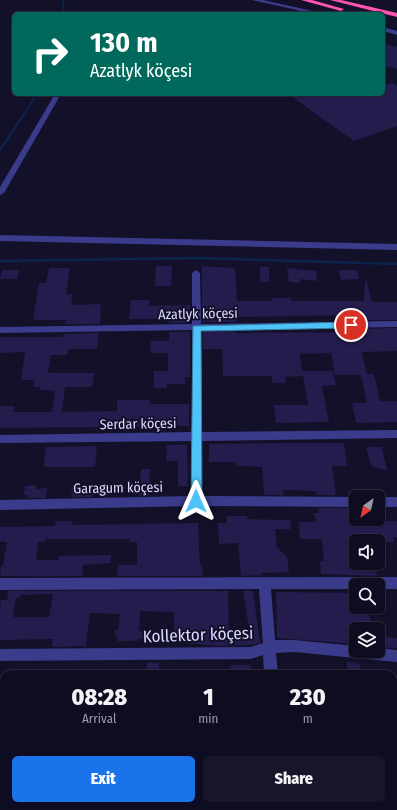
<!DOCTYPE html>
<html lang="en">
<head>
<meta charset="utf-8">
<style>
	:root { --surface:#0e0c20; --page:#171529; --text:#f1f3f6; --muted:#9b9ba5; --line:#2e2c3e; --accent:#1a73e8 }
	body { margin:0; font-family:"Fira Sans Condensed",sans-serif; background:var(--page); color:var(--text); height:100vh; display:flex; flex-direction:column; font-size:15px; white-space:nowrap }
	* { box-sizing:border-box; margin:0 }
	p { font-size:13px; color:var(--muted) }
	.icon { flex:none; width:22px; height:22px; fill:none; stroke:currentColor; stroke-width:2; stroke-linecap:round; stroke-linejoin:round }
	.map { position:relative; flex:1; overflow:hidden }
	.details { position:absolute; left:0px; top:670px; width:397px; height:140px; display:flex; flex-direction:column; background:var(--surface); border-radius:12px 12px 0 0; box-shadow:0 1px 3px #0004,0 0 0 1px var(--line) }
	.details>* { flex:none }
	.banner { position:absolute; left:12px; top:12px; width:373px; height:84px; border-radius:6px; box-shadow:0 1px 3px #0004,0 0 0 1px var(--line); background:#00695c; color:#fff; overflow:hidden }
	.needle { width:26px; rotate:214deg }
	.tools { position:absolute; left:349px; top:490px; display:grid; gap:8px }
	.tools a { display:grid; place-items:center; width:36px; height:36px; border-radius:6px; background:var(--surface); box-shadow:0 1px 3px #0004,0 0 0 1px var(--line); font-size:20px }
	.pin { position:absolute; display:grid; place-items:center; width:34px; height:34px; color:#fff; margin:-17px; border:2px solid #fff; border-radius:50%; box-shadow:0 1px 4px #0007 }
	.me { position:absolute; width:44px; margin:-22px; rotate:0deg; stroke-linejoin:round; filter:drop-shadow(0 0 3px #0008) }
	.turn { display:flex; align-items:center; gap:14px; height:84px; padding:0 12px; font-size:18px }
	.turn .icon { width:52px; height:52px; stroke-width:2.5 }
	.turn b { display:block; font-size:28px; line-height:34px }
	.eta { display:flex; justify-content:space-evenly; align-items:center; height:68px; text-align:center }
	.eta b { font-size:24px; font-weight:800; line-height:28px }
	.action { display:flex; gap:8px; margin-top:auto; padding:8px 12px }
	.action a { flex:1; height:46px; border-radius:6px; background:var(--accent); color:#fff; font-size:16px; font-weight:800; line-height:46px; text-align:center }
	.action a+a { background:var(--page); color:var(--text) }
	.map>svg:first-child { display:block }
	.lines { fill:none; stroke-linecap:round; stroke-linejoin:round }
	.stream-far1 { stroke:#0a244a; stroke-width:2 }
	.stream { stroke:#0a244a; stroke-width:2.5 }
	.building { fill:#231c4c; fill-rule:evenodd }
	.street { fill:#3a3b8a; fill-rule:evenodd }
	.highway { fill:#ff54af; fill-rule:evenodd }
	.route { fill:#4fc3f7; stroke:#337fa1 }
	.labels { text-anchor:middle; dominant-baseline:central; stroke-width:4; stroke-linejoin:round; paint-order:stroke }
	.street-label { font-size:14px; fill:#dcd9ff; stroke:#13102a }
	.near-street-label { font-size:17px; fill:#dcd9ff; stroke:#13102a }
</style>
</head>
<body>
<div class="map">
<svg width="397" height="810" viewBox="0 0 397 810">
	<rect width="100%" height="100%" fill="#13102a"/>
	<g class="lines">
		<!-- stream-far1 -->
		<g class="stream-far1">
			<polyline points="63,0 64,14"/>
			<polyline points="10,135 37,94"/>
		</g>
		<!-- stream -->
		<g class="stream">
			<polyline points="0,150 11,134"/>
			<polyline points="0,261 198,258 397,264"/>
		</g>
	</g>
	<!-- building -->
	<g class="building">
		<polygon points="383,43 397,47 397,69 383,65"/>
		<polygon points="392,83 397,86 397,126 354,141 288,94 383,94 383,86"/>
		<polygon points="156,266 172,266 171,286 155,286"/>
		<polygon points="202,266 235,268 237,301 272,301 272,298 291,298 291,301 364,301 365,283 367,282 372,302 397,302 397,320 358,320 358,315 294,316 235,317 235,322 202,322"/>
		<rect x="260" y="267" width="9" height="15"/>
		<polygon points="49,268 70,268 66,294 73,294 71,305 101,304 100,324 65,324 66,320 33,320 39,283 46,283"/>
		<polygon points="287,268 316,271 317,281 300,279 300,283 289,282"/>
		<polygon points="2,270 19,270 17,279 0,279"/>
		<polygon points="342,270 357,270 359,279 341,280 339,271"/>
		<polygon points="131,300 150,300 149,306 190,305 190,323 169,323 169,319 129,319"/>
		<polygon points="397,328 397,351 362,352 367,374 374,374 380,401 397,401 397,422 356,423 352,403 367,403 361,375 335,375 331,353 300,354 302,371 333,371 336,385 322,386 329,422 276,423 274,405 308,405 303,376 285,377 286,383 273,383 271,376 223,376 222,349 203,349 203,331 235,331 235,333 359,332 359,329"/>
		<polygon points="169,332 190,332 190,377 185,377 185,384 167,384 167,388 154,388 154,371 168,371 168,353 150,353 151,341 169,341"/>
		<polygon points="99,333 97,349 68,349 67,355 51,355 48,373 94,373 92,387 65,387 62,412 117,411 117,400 150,400 150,404 189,404 189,426 0,428 0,406 15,406 13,412 52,412 55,391 40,390 40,387 33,387 34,380 21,380 25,352 0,353 0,337 63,337 64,334"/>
		<polygon points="279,443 344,443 347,466 332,466 336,495 317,495 316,491 283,490 284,495 264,495 262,467 236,466 236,462 209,462 209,444"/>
		<polygon points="167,445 187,445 188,486 178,486 178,461 166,461"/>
		<polygon points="97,446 95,467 44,467 46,447"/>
		<polygon points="366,447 382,447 387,471 371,466"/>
		<polygon points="141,469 150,469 149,495 139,496"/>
		<polygon points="36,485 36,489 47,488 46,498 27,498 28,495 24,495 25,486"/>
		<polygon points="72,487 93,489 93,497 71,497"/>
		<polygon points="318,508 354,508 356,521 397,521 397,537 393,537 394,542 356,541 356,563 375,563 377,576 321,574 320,561 324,561 322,539 300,539 299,522 316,522 314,513 319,513"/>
		<polygon points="227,516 247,516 247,519 290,520 291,529 275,529 277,547 287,557 289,572 261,573 262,575 241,576 238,543 219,544 218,523 227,523"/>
		<polygon points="56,521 73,521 72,525 198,523 200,565 202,565 203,576 117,576 118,565 137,565 137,542 130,542 130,539 45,539 45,542 38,542 36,560 58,560 59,556 111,555 111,563 83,565 82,576 0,576 1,566 3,566 7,542 0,542 0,527 55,526"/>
		<path d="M 8,591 L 228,591 L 229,635 L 250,635 L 243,591 L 253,591 L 260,643 L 251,645 L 219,646 L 138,639 L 138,641 L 117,641 L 118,637 L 115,637 L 115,630 L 118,630 L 120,614 L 90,613 L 86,646 L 52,647 L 53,639 L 0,640 L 0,608 L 1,600 L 7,600 ZM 53,594 L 49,617 L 13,617 L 16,598 L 20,598 L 20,595 ZM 140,611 L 174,612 L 174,631 L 139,631 Z"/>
		<polygon points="276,592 356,593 356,607 368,607 372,629 356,629 356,644 277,638"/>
		<polygon points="378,636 397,638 397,648 378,647"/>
		<polygon points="347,662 360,664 360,674 347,674"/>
		<polygon points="147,663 159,663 159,674 146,674"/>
		<polygon points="230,665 250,665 251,674 231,674"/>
	</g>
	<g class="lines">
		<!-- street -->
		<g class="street">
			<polygon points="252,0 263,0 326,14 315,14"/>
			<polygon points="383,27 397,31 397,35 383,31"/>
			<polygon points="55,94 61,94 4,193 0,195 0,187"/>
			<polygon points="0,235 397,244 397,250 0,241"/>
			<polygon points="196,270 200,273 201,324 397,321 397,327 201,330 202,432 397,430 397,438 202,441 202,496 356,497 356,507 197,506 0,510 0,500 191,496 192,441 0,443 0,435 192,432 192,330 0,333 0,327 192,324 192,273"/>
			<rect x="378" y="497" width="19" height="10"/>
			<polygon points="397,577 397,589 378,589 378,585 356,585 356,589 271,589 275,640 294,640 356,646 356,651 378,651 378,648 397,650 397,662 294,652 276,653 278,674 264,674 263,655 251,659 0,661 0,649 251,647 263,643 259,589 0,590 0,578"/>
			<rect x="0" y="778" width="4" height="14"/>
			<rect x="139" y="806" width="14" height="4"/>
			<polygon points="273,806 287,806 288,810 274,810"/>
		</g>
		<!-- highway -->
		<g class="highway">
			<polygon points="301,0 312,0 344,9 341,11"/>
			<polygon points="330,0 341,0 397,13 397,17"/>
		</g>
	</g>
	<!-- route -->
	<polygon class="route" points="351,322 355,325 351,328 201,331 202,501 200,504 193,504 191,501 193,326"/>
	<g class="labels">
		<!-- street labels -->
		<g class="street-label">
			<text transform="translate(198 314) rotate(-1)">Azatlyk köçesi</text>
			<text transform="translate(138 424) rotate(-1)">Serdar köçesi</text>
			<text transform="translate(118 488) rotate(-1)">Garagum köçesi</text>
		</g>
		<!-- near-street labels -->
		<g class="near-street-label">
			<text transform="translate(198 635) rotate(-2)">Kollektor köçesi</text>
		</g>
	</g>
</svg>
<div class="tools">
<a><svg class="needle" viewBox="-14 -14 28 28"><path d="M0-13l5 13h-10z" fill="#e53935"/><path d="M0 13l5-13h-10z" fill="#9b9ba5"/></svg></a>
<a><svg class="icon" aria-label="sound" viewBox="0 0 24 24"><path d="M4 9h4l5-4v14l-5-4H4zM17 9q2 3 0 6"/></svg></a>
<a><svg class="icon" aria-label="search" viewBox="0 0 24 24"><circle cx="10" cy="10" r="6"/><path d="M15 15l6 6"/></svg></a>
<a><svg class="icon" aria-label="layers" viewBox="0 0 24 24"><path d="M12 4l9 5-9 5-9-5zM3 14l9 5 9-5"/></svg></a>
</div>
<div class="pin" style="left:351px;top:325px;background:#d93025"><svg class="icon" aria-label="arrive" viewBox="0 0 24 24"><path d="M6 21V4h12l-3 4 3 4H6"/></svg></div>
<svg class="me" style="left:196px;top:501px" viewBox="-20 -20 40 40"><path d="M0-17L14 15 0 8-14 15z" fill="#4fc3f7" stroke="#fff" stroke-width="4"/></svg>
<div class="banner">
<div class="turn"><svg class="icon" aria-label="right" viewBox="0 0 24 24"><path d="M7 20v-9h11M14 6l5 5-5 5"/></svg><div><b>130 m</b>Azatlyk köçesi</div></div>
</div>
<section class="details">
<div class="eta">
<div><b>08:28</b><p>Arrival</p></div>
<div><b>1</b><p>min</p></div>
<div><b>230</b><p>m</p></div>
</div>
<div class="action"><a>Exit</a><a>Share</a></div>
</section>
</div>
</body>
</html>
